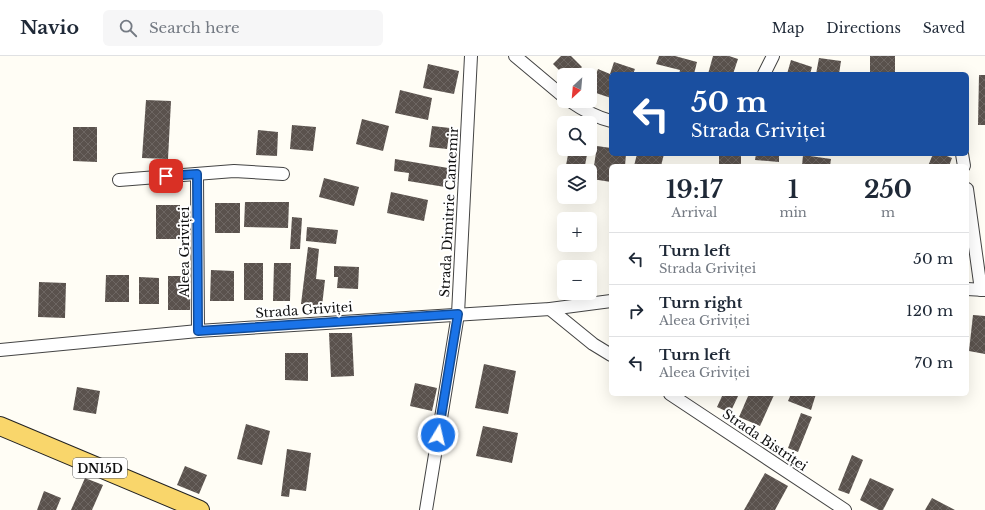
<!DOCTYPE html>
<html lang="en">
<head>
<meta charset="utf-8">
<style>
	:root { --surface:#fff; --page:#f6f6f7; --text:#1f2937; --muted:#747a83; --line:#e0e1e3 }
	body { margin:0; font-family:"Libre Baskerville",serif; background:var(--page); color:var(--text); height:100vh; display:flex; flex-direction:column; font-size:15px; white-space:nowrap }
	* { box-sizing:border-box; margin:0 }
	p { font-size:13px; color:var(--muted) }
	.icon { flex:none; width:22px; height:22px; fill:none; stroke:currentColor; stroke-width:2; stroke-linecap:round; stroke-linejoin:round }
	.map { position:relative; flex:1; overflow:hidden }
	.drawer { position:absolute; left:609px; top:108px; width:360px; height:232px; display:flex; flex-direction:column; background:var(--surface); border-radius:6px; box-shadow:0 4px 16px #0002 }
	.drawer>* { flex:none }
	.guide { position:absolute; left:609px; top:16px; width:360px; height:84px; border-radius:6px; box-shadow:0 4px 16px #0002; background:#1a4fa0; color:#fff; overflow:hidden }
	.needle { width:26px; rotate:206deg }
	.fabs { position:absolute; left:557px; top:12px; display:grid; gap:8px }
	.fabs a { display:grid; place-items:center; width:40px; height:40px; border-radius:6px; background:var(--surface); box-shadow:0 4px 16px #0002; font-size:20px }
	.pin { position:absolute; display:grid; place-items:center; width:34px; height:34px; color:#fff; margin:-17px; border-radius:8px; box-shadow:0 2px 6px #0006 }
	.me { position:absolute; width:44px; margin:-22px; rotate:9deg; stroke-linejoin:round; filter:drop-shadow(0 0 3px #0008) }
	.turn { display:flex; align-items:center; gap:14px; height:84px; padding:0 16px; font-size:18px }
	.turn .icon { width:52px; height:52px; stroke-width:2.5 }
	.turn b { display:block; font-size:28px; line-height:34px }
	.eta { display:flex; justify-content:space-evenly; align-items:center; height:68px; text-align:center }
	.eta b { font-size:24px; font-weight:800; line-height:28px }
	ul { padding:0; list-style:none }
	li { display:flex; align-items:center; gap:12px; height:52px; padding:0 16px; border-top:1px solid var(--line) }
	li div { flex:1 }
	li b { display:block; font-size:15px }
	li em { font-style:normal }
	header { display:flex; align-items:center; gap:24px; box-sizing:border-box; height:56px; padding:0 20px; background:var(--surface); border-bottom:1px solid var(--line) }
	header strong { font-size:19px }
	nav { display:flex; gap:22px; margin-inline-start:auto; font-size:14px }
	.search { width:280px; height:36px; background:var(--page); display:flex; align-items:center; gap:10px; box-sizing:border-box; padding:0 14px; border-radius:6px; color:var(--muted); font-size:15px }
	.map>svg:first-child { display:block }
	.building { fill:url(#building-cross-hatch) }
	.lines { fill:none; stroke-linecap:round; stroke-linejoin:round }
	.minor-casing { stroke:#444; stroke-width:14 }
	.primary-casing { stroke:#222; stroke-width:20 }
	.minor { stroke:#fff; stroke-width:12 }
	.primary { stroke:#f9d66b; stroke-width:18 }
	.route-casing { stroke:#114b97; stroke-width:10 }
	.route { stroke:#1a73e8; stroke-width:7 }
	.labels { text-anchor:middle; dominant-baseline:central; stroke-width:4; stroke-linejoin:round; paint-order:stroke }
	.shield { fill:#fff; stroke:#585858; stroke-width:1 }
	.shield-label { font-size:12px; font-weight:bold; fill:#111 }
	.street-label { font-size:13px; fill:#111; stroke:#fff }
</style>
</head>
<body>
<header>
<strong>Navio</strong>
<div class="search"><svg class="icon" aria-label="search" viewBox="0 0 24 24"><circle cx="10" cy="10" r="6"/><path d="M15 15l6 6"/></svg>Search here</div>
<nav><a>Map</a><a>Directions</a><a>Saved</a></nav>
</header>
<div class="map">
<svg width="985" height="454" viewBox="0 0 985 454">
	<defs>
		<pattern id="building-cross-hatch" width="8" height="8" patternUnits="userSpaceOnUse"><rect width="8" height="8" fill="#5a524d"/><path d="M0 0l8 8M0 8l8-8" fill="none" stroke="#6d6662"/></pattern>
	</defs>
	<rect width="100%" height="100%" fill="#fffdf5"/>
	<!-- building -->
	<g class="building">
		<polygon points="561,0 571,0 582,11 574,19 564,19 553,8"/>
		<polygon points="659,0 675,0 697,6 694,18 679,18 680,14 656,8"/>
		<polygon points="713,0 729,0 738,3 733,18 708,18"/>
		<rect x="870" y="0" width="25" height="18"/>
		<polygon points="819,2 841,5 839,18 816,18"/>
		<polygon points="791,4 812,11 810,18 787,18"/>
		<polygon points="614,6 635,13 633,18 610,18 611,42 590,35 598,13 610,18"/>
		<polygon points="428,8 459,15 454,38 423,32"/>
		<polygon points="979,19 985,19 985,69 978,69"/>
		<polygon points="400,34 432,42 428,64 395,57"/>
		<polygon points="146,44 171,45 168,103 142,102"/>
		<polygon points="362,63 389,70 383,95 356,88"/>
		<polygon points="292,69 316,71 313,95 290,93"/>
		<polygon points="432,70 450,72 447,93 429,91"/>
		<polygon points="73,71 97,71 97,106 73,105"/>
		<polygon points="258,74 278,76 277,100 256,99"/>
		<polygon points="597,90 611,92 611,98 626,98 625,110 611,110 611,126 592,123"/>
		<polygon points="569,93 588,93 584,115 565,115"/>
		<polygon points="637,98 664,98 661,110 634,110"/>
		<rect x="719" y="98" width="22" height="12"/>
		<polygon points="756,98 779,98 779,106 755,104"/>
		<polygon points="933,98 942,98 952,102 949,110 928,110"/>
		<polygon points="803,99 831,103 830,110 802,110"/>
		<polygon points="395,103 448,112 445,131 408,125 409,117 394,115"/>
		<polygon points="324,122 359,131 354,150 319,141"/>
		<polygon points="391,136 428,144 424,165 387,157"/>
		<polygon points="245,146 289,146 288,172 244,171"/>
		<rect x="215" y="147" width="25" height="30"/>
		<rect x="156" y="149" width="24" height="34"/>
		<polygon points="292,161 302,162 300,193 290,193"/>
		<polygon points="307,171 338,174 336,188 306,185"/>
		<polygon points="308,191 319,193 316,223 325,224 322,250 301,248"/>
		<rect x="244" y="207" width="19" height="37"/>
		<polygon points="274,207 291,207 290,245 273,245"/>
		<polygon points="334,210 359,211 358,233 337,232 338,221 334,221"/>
		<polygon points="211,214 234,215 234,245 210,245"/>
		<polygon points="106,219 129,219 129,246 105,246"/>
		<rect x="168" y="220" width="22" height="34"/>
		<polygon points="139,221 159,222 159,248 139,248"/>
		<polygon points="39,226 66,227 65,262 38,261"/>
		<polygon points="973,259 985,260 985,298 969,295"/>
		<polygon points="329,277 352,277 354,320 331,321"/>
		<polygon points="285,297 308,297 308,325 285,324"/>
		<polygon points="484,308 516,315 508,358 475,352"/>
		<polygon points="415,327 437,332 432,355 410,350"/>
		<polygon points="77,331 100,335 96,358 73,354"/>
		<polygon points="723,338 739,338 730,357 717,351"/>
		<polygon points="749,338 774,339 760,370 739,361"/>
		<polygon points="791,338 816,338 811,354 788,345"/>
		<polygon points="801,357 812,361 798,396 788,392"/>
		<polygon points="246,368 270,375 262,409 237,403"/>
		<polygon points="483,370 518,377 512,407 476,400"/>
		<polygon points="287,393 311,397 306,435 290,433 289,441 281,440"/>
		<polygon points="852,399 863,404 849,438 838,434"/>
		<polygon points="185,410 207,419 199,438 177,429"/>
		<polygon points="765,417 788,430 775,454 744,454"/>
		<polygon points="85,422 103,429 92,454 71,454"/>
		<polygon points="870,422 894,433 883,454 879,454 860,444"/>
		<polygon points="44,435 61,442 56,454 37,454"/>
		<polygon points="932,442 955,454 925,454"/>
	</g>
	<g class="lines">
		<defs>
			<g id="minor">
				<polyline points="515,0 564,41"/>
				<polyline points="764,18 773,0"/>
				<path d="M 570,45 C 583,54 595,61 611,65"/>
				<polyline points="962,98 964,110"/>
				<polyline points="197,118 198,275"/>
				<polyline points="119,124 234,115 283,118"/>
				<polyline points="967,133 981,234"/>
				<polyline points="967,233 985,234"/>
				<polyline points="550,253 593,288 611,299"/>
				<polyline points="0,294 198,275 550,253 611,245"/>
				<polyline points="670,338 845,454"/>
				<polyline points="426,454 458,258 471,0"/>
			</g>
			<polyline id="primary" points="0,370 200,454"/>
		</defs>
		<!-- minor casing -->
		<use href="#minor" class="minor-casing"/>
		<!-- primary casing -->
		<use href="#primary" class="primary-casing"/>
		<!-- minor -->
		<use href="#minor" class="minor"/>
		<!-- primary -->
		<use href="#primary" class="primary"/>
	</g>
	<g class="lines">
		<defs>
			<polyline id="route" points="166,120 197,118 198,275 458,258 438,379"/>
		</defs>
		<!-- route casing -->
		<use href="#route" class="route-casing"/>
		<!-- route -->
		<use href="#route" class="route"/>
	</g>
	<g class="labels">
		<!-- shield labels -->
		<rect class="shield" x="73" y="402" width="54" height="20" rx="3"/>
		<g class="shield-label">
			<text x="100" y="412">DN15D</text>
		</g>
		<!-- street labels -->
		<g class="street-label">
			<text transform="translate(449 156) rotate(-87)">Strada Dimitrie Cantemir</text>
			<text transform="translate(184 196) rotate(-90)">Aleea Griviței</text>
			<text transform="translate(304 254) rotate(-4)">Strada Griviței</text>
			<text transform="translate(765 384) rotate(34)">Strada Bistriței</text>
		</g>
	</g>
</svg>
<div class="fabs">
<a><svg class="needle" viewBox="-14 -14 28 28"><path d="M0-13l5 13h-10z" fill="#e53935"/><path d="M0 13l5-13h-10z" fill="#747a83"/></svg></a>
<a><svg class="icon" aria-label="search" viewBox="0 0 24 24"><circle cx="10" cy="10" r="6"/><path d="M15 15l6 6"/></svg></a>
<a><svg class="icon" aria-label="layers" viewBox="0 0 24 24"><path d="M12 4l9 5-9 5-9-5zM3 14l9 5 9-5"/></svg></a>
<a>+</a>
<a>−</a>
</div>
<div class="pin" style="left:166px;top:120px;background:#d93025"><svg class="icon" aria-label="arrive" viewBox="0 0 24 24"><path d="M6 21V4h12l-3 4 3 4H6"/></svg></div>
<svg class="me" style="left:438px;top:379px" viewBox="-20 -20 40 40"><circle r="17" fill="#1a73e8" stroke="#fff" stroke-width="3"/><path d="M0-11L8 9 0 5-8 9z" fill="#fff"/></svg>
<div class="guide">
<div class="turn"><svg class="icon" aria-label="left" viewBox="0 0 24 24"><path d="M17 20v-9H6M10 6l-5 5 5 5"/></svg><div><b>50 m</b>Strada Griviței</div></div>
</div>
<section class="drawer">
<div class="eta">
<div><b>19:17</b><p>Arrival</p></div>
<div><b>1</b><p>min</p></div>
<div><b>250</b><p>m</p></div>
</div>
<ul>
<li><svg class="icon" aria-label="left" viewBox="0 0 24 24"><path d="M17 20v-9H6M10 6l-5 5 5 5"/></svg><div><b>Turn left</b><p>Strada Griviței</p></div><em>50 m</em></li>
<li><svg class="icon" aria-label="right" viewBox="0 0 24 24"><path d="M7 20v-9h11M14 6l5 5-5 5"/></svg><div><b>Turn right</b><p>Aleea Griviței</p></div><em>120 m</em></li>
<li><svg class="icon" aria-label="left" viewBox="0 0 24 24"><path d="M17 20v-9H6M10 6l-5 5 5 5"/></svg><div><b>Turn left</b><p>Aleea Griviței</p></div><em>70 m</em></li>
</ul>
</section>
</div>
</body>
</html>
